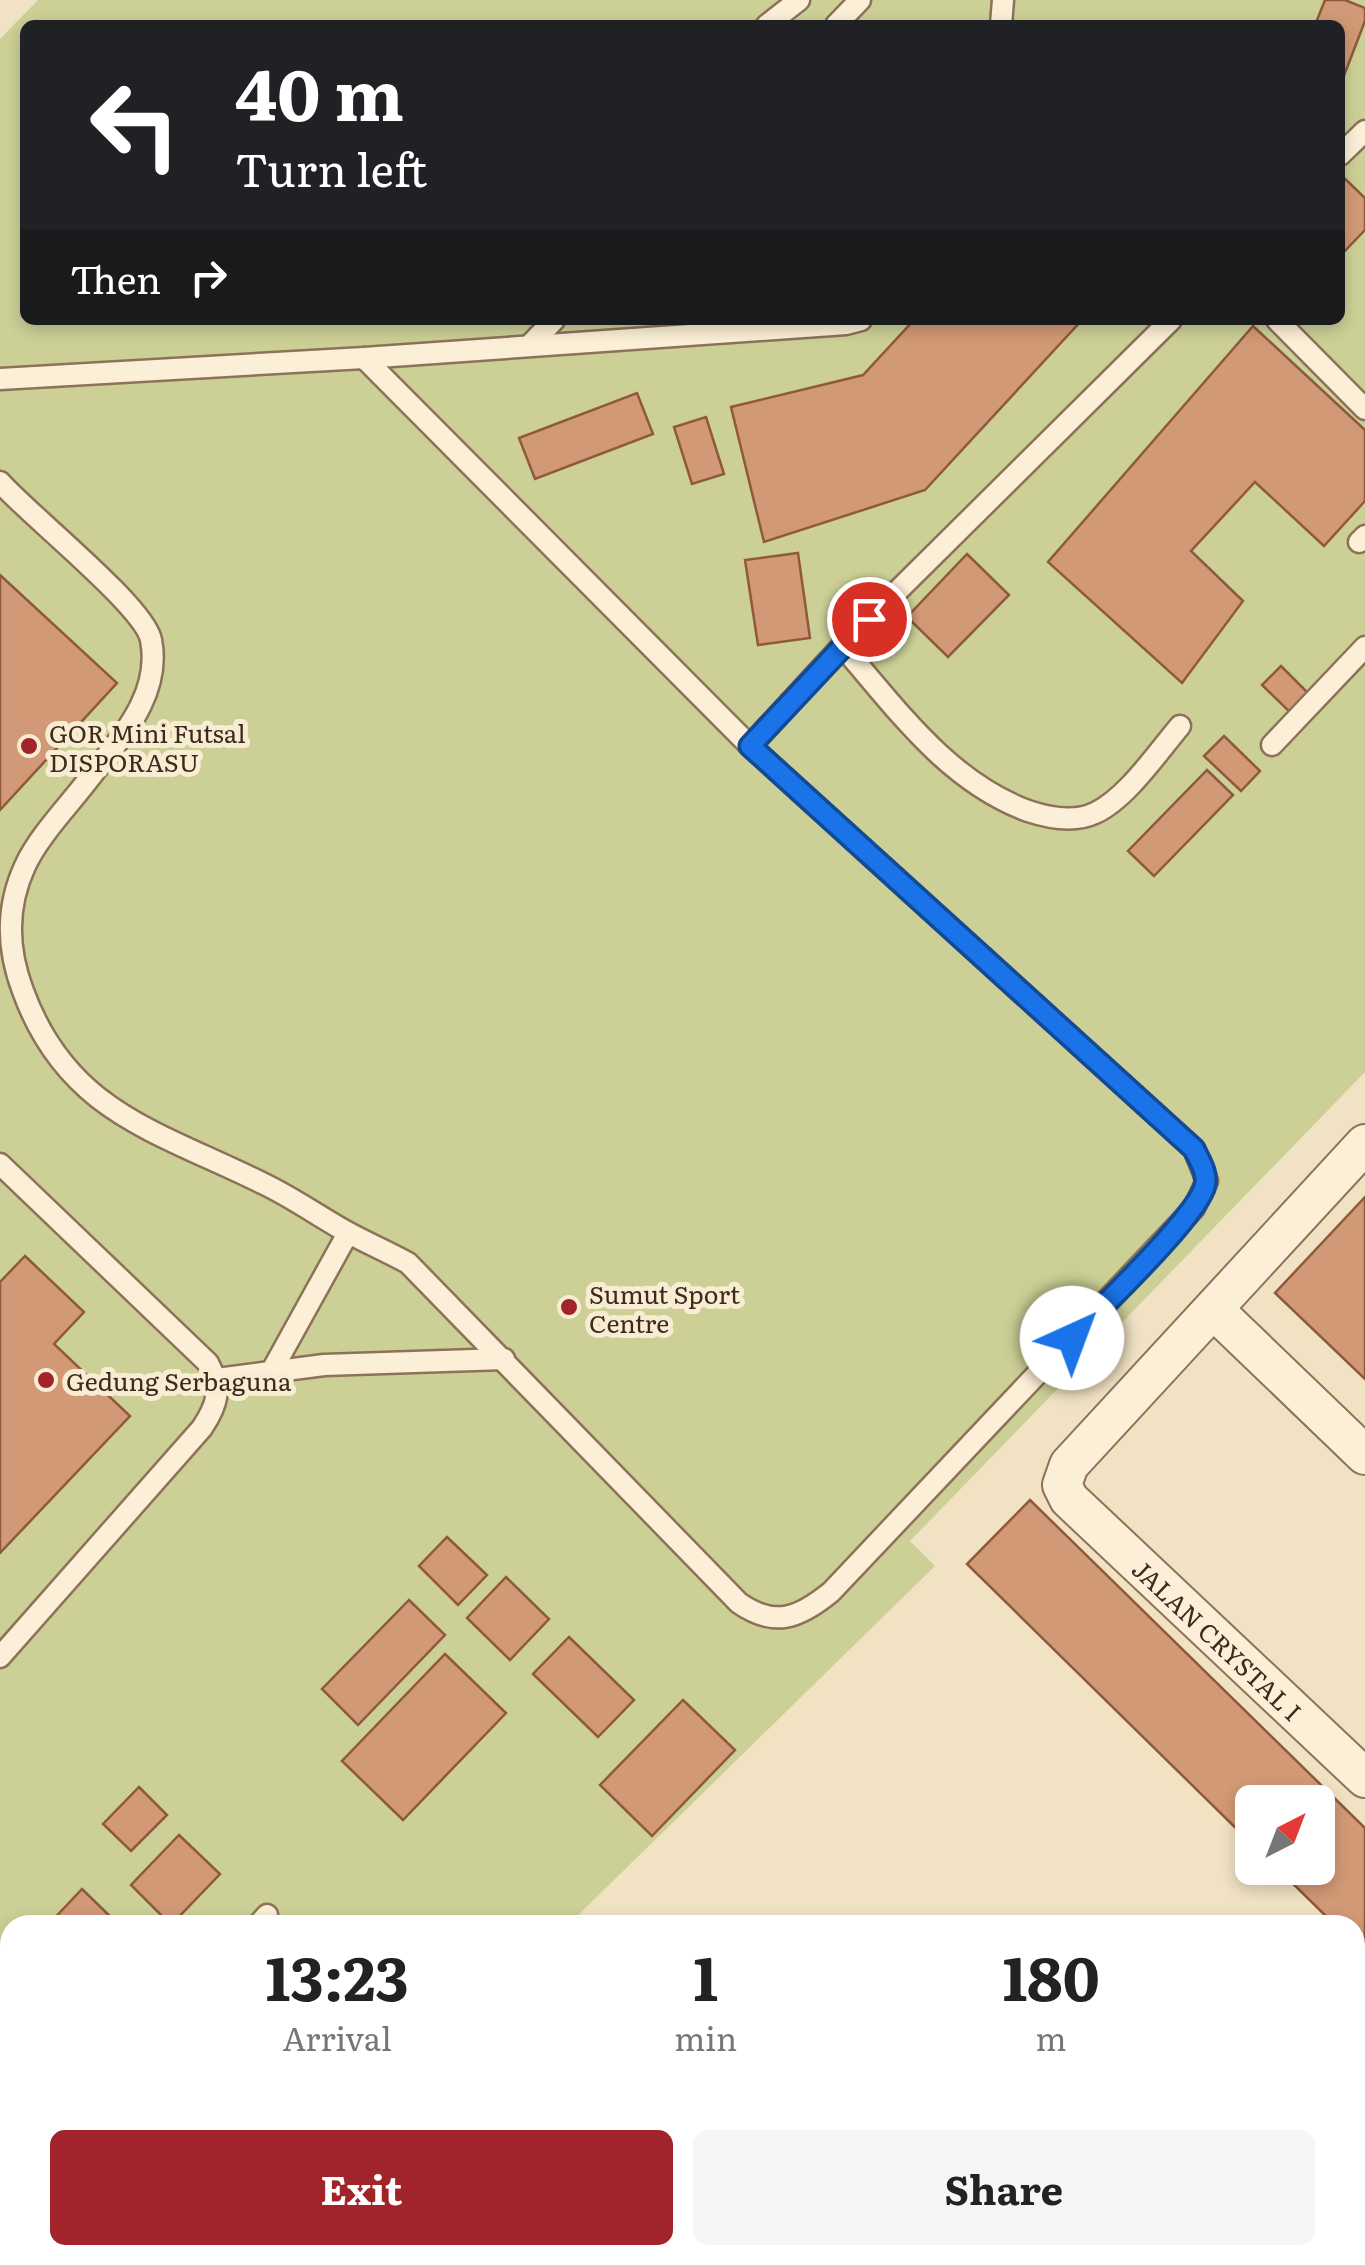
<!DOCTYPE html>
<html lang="en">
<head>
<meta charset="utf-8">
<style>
	:root { --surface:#fff; --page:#f6f6f6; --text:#222; --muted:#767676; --accent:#a0242a }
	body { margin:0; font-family:Literata,serif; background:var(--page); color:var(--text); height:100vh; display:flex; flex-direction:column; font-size:38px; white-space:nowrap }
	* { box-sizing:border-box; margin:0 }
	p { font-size:32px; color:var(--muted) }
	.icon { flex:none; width:55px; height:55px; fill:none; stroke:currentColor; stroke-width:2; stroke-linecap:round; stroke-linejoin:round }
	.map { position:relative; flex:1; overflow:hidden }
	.panel { position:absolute; left:0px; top:1915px; width:1365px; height:350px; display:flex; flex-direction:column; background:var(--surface); border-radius:30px 30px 0 0; box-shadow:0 5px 15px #0003 }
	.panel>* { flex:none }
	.guide { position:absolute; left:20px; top:20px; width:1325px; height:305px; border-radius:15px; box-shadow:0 5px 15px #0003; background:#202124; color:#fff; overflow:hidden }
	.needle { width:65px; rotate:42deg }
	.buttons { position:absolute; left:1235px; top:1785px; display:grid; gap:20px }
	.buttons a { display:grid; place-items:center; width:100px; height:100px; border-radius:15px; background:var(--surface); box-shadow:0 5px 15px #0003; font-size:50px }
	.pin { position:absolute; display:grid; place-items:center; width:85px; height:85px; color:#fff; margin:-42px; border:5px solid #fff; border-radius:50%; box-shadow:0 2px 10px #0007 }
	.me { position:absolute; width:110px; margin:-55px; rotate:43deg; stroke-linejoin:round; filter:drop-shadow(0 0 8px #0008) }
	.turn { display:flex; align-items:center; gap:35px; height:210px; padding:0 50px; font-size:45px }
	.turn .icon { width:130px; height:130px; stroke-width:2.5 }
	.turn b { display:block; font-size:70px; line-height:85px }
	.then { display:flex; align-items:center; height:95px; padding:0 50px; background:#0003; gap:20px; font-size:38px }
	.eta { display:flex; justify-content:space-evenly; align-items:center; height:170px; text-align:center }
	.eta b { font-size:60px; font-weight:700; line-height:70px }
	.button { display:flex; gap:20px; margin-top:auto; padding:20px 50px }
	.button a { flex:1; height:115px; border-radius:15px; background:var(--accent); color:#fff; font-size:40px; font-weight:700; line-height:115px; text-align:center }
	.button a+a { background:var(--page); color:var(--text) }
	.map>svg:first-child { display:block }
	.green { fill:#ccd096; fill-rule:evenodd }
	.building { fill:#d29976; stroke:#8e593c; stroke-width:2.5 }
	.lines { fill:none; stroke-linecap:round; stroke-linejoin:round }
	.lane-casing { stroke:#8d7258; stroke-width:25 }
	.street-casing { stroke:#8d7258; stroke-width:42 }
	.lane { stroke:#fbefd7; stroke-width:20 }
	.street { stroke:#fbefd7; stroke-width:38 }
	.route-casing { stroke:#114b97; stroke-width:25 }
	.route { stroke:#1a73e8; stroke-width:18 }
	.poi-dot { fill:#a0242a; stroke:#f8ecd3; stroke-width:4 }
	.labels { text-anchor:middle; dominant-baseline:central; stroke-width:10; stroke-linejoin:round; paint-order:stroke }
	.poi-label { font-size:25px; fill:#3c2b1d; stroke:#f8ecd3; text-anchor:start }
	.street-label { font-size:25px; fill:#3c2b1d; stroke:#f8ecd3 }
</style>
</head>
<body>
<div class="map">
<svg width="1365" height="2265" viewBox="0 0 1365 2265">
	<rect width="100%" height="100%" fill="#f1e2c3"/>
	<!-- green -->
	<path class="green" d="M 38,0 L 1365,0 L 1365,1072 L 910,1541 L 935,1566 L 568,1925 L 10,1925 L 10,2255 L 232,2255 L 221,2265 L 0,2265 L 0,39 ZM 25,25 L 1340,25 L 1340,320 L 25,320 Z"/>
	<!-- building -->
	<g class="building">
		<polygon points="1325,0 1345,0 1365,8 1365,21 1340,86 1340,25 1315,25"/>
		<polygon points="1341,175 1365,198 1365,230 1340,256"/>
		<polygon points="914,320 1082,320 925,490 764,542 731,407 863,375"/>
		<polygon points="1253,326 1365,430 1365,501 1324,546 1255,482 1191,551 1243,601 1182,683 1048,562"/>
		<polygon points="637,393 653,434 535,479 519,438"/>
		<polygon points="706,417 724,474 692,484 674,427"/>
		<polygon points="798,553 810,638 758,645 745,560"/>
		<polygon points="967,554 1009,595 948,657 907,617"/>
		<polygon points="0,575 117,683 0,810"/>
		<polygon points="1281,666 1312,697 1294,716 1262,685"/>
		<polygon points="1224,736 1260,771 1241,791 1204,756"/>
		<polygon points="1207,770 1233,795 1154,876 1128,851"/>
		<polygon points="1365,1197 1365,1379 1275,1293"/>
		<polygon points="25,1256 84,1312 54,1344 130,1416 0,1553 0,1282"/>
		<polygon points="1030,1500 1365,1828 1365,1954 1355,1944 1355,1925 1335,1925 1277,1868 1318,1868 1318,1802 1252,1802 1252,1844 967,1564"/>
		<polygon points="447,1537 487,1575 458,1605 419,1566"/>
		<polygon points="506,1577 549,1619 510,1660 467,1618"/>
		<polygon points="409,1600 445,1635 358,1725 322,1689"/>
		<polygon points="569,1637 634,1700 598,1737 533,1674"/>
		<polygon points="445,1654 506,1713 403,1820 342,1761"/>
		<polygon points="683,1700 735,1750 652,1836 600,1785"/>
		<polygon points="139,1787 167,1815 131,1851 103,1824"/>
		<polygon points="179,1835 220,1874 171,1925 131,1885"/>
		<polygon points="82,1889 119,1925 49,1924"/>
		<polygon points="0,2088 10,2097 10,2138 0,2148"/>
		<polygon points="10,2211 11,2255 0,2265 0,2221"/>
	</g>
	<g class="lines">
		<defs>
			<g id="lane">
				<polyline points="767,25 799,0"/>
				<polyline points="836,25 860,0"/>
				<polyline points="1001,25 1003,0"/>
				<polyline points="1340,155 1365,131"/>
				<polyline points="1277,320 1365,409"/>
				<polyline points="530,345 554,320"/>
				<polyline points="364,358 750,746 842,646 1171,320"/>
				<polyline points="0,379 364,358 846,324 861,320"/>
				<path d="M 0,482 C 29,515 145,607 151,640 C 162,696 119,739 88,780 C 69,805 38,837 25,866 C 6,907 7,949 23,991 C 67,1112 157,1131 262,1183 C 292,1197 318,1216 347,1232 C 367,1243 388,1252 408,1263 L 739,1603 C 775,1628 799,1618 831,1592 L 1179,1224 L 1194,1208 L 1207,1181 L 1194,1149 L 750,746"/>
				<polyline points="1359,542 1365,536"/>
				<path d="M 842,646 C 897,709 947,781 1028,811 C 1049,818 1074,823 1095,813 C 1126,799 1158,752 1180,726"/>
				<polyline points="1272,745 1365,647"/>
				<path d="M 0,1164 L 208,1363 C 222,1389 218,1404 202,1428 L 0,1657"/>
				<polyline points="270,1374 348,1233"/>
				<polyline points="217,1379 324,1365 504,1359"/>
				<polyline points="258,1925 267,1915"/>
				<polyline points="0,2196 10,2186"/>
			</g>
			<g id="street">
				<path id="s1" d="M 1365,1144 L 1069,1465 L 1062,1485 L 1069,1499 L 1365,1778"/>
				<polyline points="1214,1310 1365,1455"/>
			</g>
		</defs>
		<!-- lane casing -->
		<use href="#lane" class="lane-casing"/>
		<!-- street casing -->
		<use href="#street" class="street-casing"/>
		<!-- lane -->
		<use href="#lane" class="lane"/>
		<!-- street -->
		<use href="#street" class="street"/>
	</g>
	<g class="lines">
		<defs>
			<path id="route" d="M 869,619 L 750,746 L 1194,1149 C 1199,1160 1208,1173 1205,1185 C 1199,1215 1098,1310 1072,1338"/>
		</defs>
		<!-- route casing -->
		<use href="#route" class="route-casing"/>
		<!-- route -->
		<use href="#route" class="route"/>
	</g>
	<!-- markers -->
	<g class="poi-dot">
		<circle cx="29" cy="746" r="10"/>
		<circle cx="569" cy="1307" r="10"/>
		<circle cx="46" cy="1380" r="10"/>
	</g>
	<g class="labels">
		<!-- poi labels -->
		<g class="poi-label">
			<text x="49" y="732">GOR Mini Futsal<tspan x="49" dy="29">DISPORASU</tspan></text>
			<text x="589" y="1293">Sumut Sport<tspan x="589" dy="29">Centre</tspan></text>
			<text x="66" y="1380">Gedung Serbaguna</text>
		</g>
		<!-- street labels -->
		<g class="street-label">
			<text stroke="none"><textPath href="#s1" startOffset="678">JALAN CRYSTAL I</textPath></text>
		</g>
	</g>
</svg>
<div class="buttons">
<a><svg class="needle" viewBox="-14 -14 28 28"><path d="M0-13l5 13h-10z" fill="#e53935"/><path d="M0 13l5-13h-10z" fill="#767676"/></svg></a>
</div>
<div class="pin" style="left:869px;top:619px;background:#d93025"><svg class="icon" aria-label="arrive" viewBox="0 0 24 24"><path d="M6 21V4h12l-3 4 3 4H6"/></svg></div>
<svg class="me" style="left:1072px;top:1338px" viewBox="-20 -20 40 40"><circle r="19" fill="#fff"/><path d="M0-13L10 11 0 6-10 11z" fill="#1a73e8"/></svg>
<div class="guide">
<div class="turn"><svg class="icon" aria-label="left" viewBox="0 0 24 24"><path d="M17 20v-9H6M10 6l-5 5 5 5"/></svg><div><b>40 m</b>Turn left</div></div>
<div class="then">Then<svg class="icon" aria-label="right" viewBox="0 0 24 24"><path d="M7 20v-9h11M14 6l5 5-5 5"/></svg></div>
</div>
<section class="panel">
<div class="eta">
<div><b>13:23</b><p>Arrival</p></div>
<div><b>1</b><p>min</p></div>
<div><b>180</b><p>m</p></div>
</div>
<div class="button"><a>Exit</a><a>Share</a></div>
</section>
</div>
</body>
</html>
